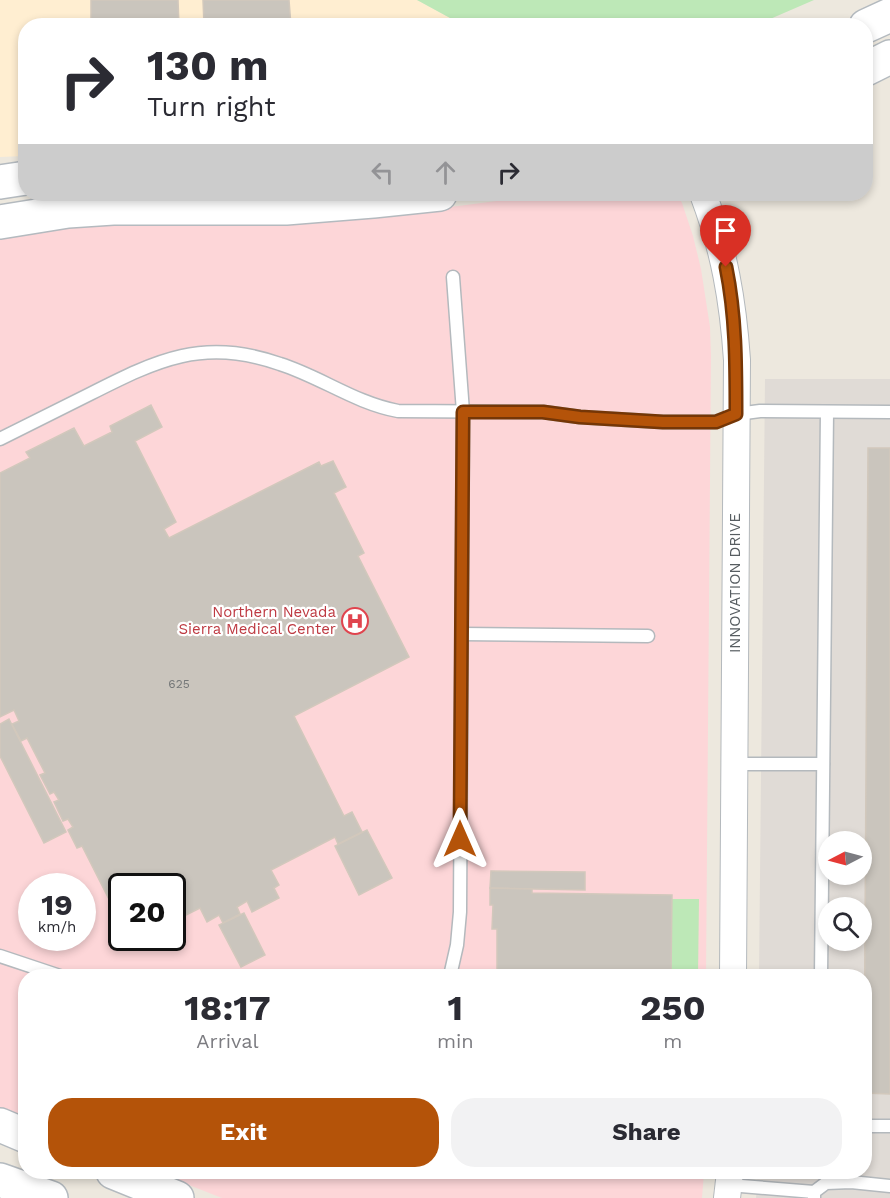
<!DOCTYPE html>
<html lang="en">
<head>
<meta charset="utf-8">
<style>
	:root { --surface:#fff; --page:#f2f2f3; --text:#2b2b33; --muted:#7c7c81; --accent:#b45309 }
	body { margin:0; font-family:"Work Sans",sans-serif; background:var(--page); color:var(--text); height:100vh; display:flex; flex-direction:column; font-size:22px; white-space:nowrap }
	* { box-sizing:border-box; margin:0 }
	p { font-size:20px; color:var(--muted) }
	.icon { flex:none; width:33px; height:33px; fill:none; stroke:currentColor; stroke-width:2; stroke-linecap:round; stroke-linejoin:round }
	.map { position:relative; flex:1; overflow:hidden }
	.panel { position:absolute; left:18px; top:969px; width:854px; height:210px; display:flex; flex-direction:column; background:var(--surface); border-radius:24px; box-shadow:0 3px 9px #0003 }
	.panel>* { flex:none }
	.top-card { position:absolute; left:18px; top:18px; width:855px; height:183px; border-radius:24px; box-shadow:0 3px 9px #0003; background:#fff; color:var(--text); overflow:hidden }
	.needle { width:39px; rotate:264deg }
	.tools { position:absolute; left:818px; top:831px; display:grid; gap:12px }
	.tools a { display:grid; place-items:center; width:54px; height:54px; border-radius:50%; background:var(--surface); box-shadow:0 3px 9px #0003; font-size:30px }
	.speed { position:absolute; left:18px; top:873px; display:flex; gap:12px; font-size:30px; font-weight:700; text-align:center }
	.speed>* { display:grid; place-content:center; width:78px; height:78px; border-radius:50%; background:var(--surface); box-shadow:0 3px 9px #0003; line-height:1 }
	.speed small { font-size:15px; font-weight:400 }
	.speed .limit { border:3px solid #111; border-radius:9px; background:#fff; color:#111 }
	.pin { position:absolute; display:grid; place-items:center; width:51px; height:51px; color:#fff; margin:-62px -26px; border-radius:50% 50% 50% 0; rotate:-45deg; box-shadow:0 0 6px #0007 }
	.pin .icon { rotate:45deg }
	.me { position:absolute; width:66px; margin:-33px; rotate:0deg; stroke-linejoin:round; filter:drop-shadow(0 0 4px #0008) }
	.turn { display:flex; align-items:center; gap:21px; height:126px; padding:0 30px; font-size:27px }
	.turn .icon { width:78px; height:78px; stroke-width:2.5 }
	.turn b { display:block; font-size:42px; line-height:51px }
	.lanes { display:flex; align-items:center; height:57px; padding:0 30px; background:#0003; justify-content:center; gap:30px; direction:ltr }
	.lanes .off { opacity:.35 }
	.eta { display:flex; justify-content:space-evenly; align-items:center; height:102px; text-align:center }
	.eta b { font-size:36px; font-weight:700; line-height:42px }
	.cta { display:flex; gap:12px; margin-top:auto; padding:12px 30px }
	.cta a { flex:1; height:69px; border-radius:24px; background:var(--accent); color:#fff; font-size:24px; font-weight:700; line-height:69px; text-align:center }
	.cta a+a { background:var(--page); color:var(--text) }
	.map>svg:first-child { display:block }
	.commercial { fill:#ffeed1 }
	.industrial { fill:#e0dbd6; fill-rule:evenodd }
	.medical { fill:#fdd6d8; fill-rule:evenodd }
	.green { fill:#bde8b7 }
	.building { fill:#cac5bd; stroke:#d2c8bc; stroke-width:1.5 }
	.lines { fill:none; stroke-linecap:round; stroke-linejoin:round }
	.service-casing { stroke:#b4b9bd; stroke-width:15 }
	.minor-casing { stroke:#b4b9bd; stroke-width:28 }
	.secondary-casing { stroke:#b4babf; stroke-width:36 }
	.service { stroke:#fff; stroke-width:12 }
	.minor { stroke:#fff; stroke-width:26 }
	.secondary { stroke:#fff; stroke-width:33 }
	.route-casing { stroke:#753606; stroke-width:15 }
	.route { stroke:#b45309; stroke-width:10 }
	.labels { text-anchor:middle; dominant-baseline:central; stroke-width:4.5; stroke-linejoin:round; paint-order:stroke }
	.number-label { font-size:12px; fill:#747778 }
	.street-label { font-size:15px; fill:#575d61; stroke:#fff }
	.health-label { font-size:15px; fill:#be3a42; stroke:#fff; text-anchor:end }
</style>
</head>
<body>
<div class="map">
<svg width="890" height="1198" viewBox="0 0 890 1198">
	<rect width="100%" height="100%" fill="#ede8de"/>
	<!-- commercial -->
	<polygon class="commercial" points="0,0 417,0 450,18 451,25 26,26 25,156 0,157"/>
	<!-- industrial -->
	<path class="industrial" d="M 765,379 L 890,379 L 890,1198 L 756,1198 L 758,1172 L 864,1172 L 864,976 L 759,976 ZM 828,842 L 861,842 L 861,874 L 828,874 ZM 828,908 L 861,908 L 861,940 L 828,940 Z"/>
	<!-- medical -->
	<g class="medical">
		<path d="M 551,194 L 677,194 L 682,203 L 693,236 L 701,269 L 710,327 L 711,356 L 706,976 L 26,976 L 25,1118 L 0,1108 L 0,237 L 80,225 L 412,212 ZM 32,886 L 82,886 L 82,938 L 32,938 ZM 122,886 L 172,886 L 172,938 L 122,938 Z"/>
		<polygon points="156,1172 704,1172 702,1198 222,1198"/>
	</g>
	<!-- green -->
	<g class="green">
		<polygon points="417,0 814,0 756,25 451,26 450,18"/>
		<polygon points="672,899 699,899 698,976 671,976"/>
	</g>
	<!-- building -->
	<g class="building">
		<polygon points="91,0 178,0 179,26 89,26 91,24"/>
		<polygon points="203,0 289,0 291,26 201,26 204,25"/>
		<polygon points="416,19 417,26 355,25 374,22 374,24"/>
		<polygon points="151,405 162,427 135,441 176,522 164,529 169,538 319,462 321,466 333,461 346,487 334,493 364,553 358,556 409,657 294,716 344,816 352,812 362,832 338,844 335,837 271,870 279,885 274,888 279,898 252,912 247,901 237,907 240,914 223,923 219,915 207,922 200,908 172,922 172,886 122,886 122,925 82,846 77,848 68,830 73,827 68,819 63,821 54,802 59,800 54,792 50,794 40,775 45,773 27,738 21,741 12,724 19,721 14,710 0,717 0,473 30,458 26,452 74,428 84,446 112,432 110,426"/>
		<polygon points="868,448 890,448 890,1094 864,1093"/>
		<polygon points="9,719 66,832 44,843 0,756 0,724"/>
		<polygon points="367,830 392,878 359,895 335,846"/>
		<polygon points="491,871 585,872 585,890 490,888"/>
		<polygon points="490,888 532,889 532,893 672,895 671,976 497,976 497,929 492,929 493,905 490,905"/>
		<polygon points="244,913 265,955 241,967 219,925"/>
	</g>
	<g class="lines">
		<defs>
			<g id="service">
				<path d="M 0,439 C 30,424 60,409 90,394 C 157,360 204,337 280,364 C 321,377 355,403 398,411 L 543,412 L 580,417 L 663,422 L 715,422 L 737,414 L 760,411 L 890,412"/>
				<polyline points="462,634 648,636"/>
				<polyline points="734,764 823,764"/>
				<polyline points="0,956 60,976"/>
				<polyline points="450,976 457,945 460,912 463,412 453,277"/>
				<polyline points="821,976 827,412"/>
				<polyline points="864,1126 890,1126"/>
				<polyline points="729,1185 814,1192"/>
				<polyline points="814,1198 814,1192 826,1183 851,1182 890,1186"/>
			</g>
			<g id="minor">
				<path d="M 703,194 C 724,249 733,301 737,360 L 733,976"/>
				<polyline points="727,1198 730,1172"/>
			</g>
			<g id="secondary">
				<polyline points="866,26 890,15"/>
				<polyline points="866,69 890,57"/>
				<polyline points="0,182 26,178"/>
				<polyline points="0,222 68,211 113,208 286,208 373,201 440,194"/>
				<polyline points="0,1125 26,1136"/>
				<polyline points="113,1172 177,1198"/>
				<polyline points="0,1180 51,1198"/>
			</g>
		</defs>
		<!-- service casing -->
		<use href="#service" class="service-casing"/>
		<!-- minor casing -->
		<use href="#minor" class="minor-casing"/>
		<!-- secondary casing -->
		<use href="#secondary" class="secondary-casing"/>
		<!-- service -->
		<use href="#service" class="service"/>
		<!-- minor -->
		<use href="#minor" class="minor"/>
		<!-- secondary -->
		<use href="#secondary" class="secondary"/>
	</g>
	<g class="lines">
		<defs>
			<path id="route" d="M 460,839 L 463,412 L 543,412 L 580,417 L 663,422 L 716,422 L 736,414 C 736,365 736,316 726,267"/>
		</defs>
		<!-- route casing -->
		<use href="#route" class="route-casing"/>
		<!-- route -->
		<use href="#route" class="route"/>
	</g>
	<!-- icons -->
	<defs>
		<symbol id="hospital-ring" viewBox="-11 -11 22 22"><circle r="9.5" fill="#fff" stroke="#e0444e" stroke-width="1.5"/><path d="M-5-5h3v3.5h4V-5h3V5h-3V1.5h-4V5h-3Z" fill="#e0444e"/></symbol>
	</defs>
	<g fill-rule="evenodd">
		<use href="#hospital-ring" x="340" y="606" width="30" height="30"/>
	</g>
	<g class="labels">
		<!-- number labels -->
		<g class="number-label">
			<text x="179" y="684">625</text>
		</g>
		<!-- street labels -->
		<g class="street-label">
			<text transform="translate(735 583) rotate(-90)">INNOVATION DRIVE</text>
		</g>
		<!-- health labels -->
		<g class="health-label">
			<text x="336" y="612">Northern Nevada<tspan x="336" dy="17">Sierra Medical Center</tspan></text>
		</g>
	</g>
</svg>
<div class="tools">
<a><svg class="needle" viewBox="-14 -14 28 28"><path d="M0-13l5 13h-10z" fill="#e53935"/><path d="M0 13l5-13h-10z" fill="#7c7c81"/></svg></a>
<a><svg class="icon" aria-label="search" viewBox="0 0 24 24"><circle cx="10" cy="10" r="6"/><path d="M15 15l6 6"/></svg></a>
</div>
<div class="speed"><div>19<small>km/h</small></div><div class="limit">20</div></div>
<div class="pin" style="left:726px;top:267px;background:#d93025"><svg class="icon" aria-label="arrive" viewBox="0 0 24 24"><path d="M6 21V4h12l-3 4 3 4H6"/></svg></div>
<svg class="me" style="left:460px;top:839px" viewBox="-20 -20 40 40"><path d="M0-17L14 15 0 8-14 15z" fill="#b45309" stroke="#fff" stroke-width="4"/></svg>
<div class="top-card">
<div class="turn"><svg class="icon" aria-label="right" viewBox="0 0 24 24"><path d="M7 20v-9h11M14 6l5 5-5 5"/></svg><div><b>130 m</b>Turn right</div></div>
<div class="lanes"><svg class="icon off" aria-label="left" viewBox="0 0 24 24"><path d="M17 20v-9H6M10 6l-5 5 5 5"/></svg><svg class="icon off" aria-label="ahead" viewBox="0 0 24 24"><path d="M12 20V5M6 11l6-6 6 6"/></svg><svg class="icon" aria-label="right" viewBox="0 0 24 24"><path d="M7 20v-9h11M14 6l5 5-5 5"/></svg></div>
</div>
<section class="panel">
<div class="eta">
<div><b>18:17</b><p>Arrival</p></div>
<div><b>1</b><p>min</p></div>
<div><b>250</b><p>m</p></div>
</div>
<div class="cta"><a>Exit</a><a>Share</a></div>
</section>
</div>
</body>
</html>
